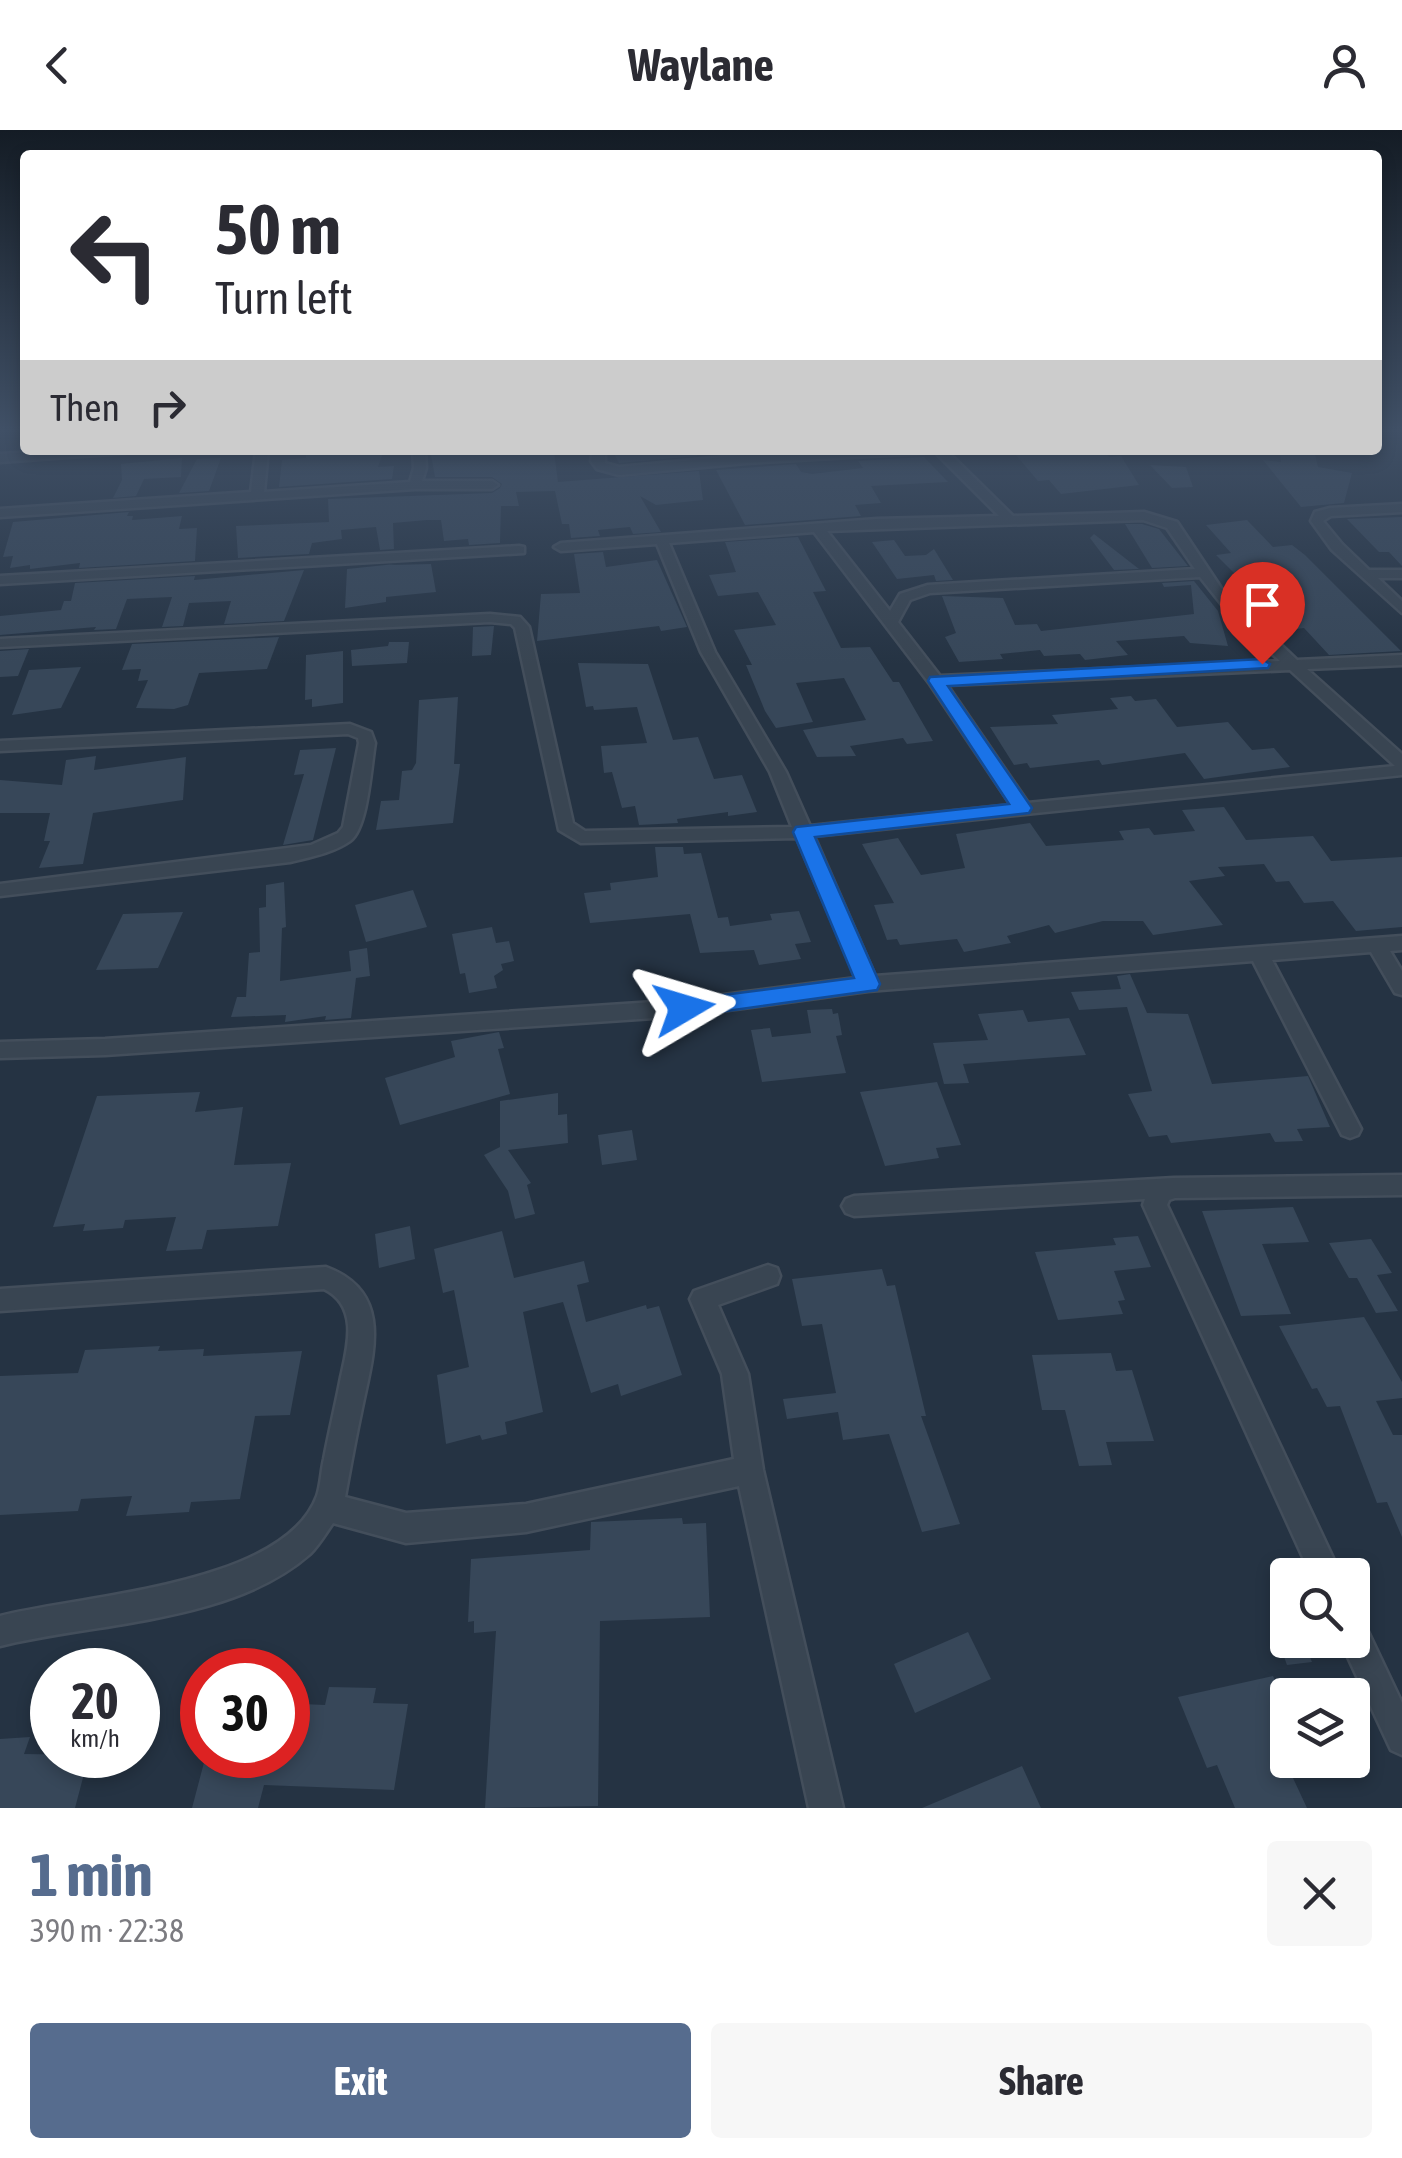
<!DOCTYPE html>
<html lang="en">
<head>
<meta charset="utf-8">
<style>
	:root { --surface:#fff; --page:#f7f7f7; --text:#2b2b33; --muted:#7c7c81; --accent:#566c8e }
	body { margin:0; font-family:"Asap Condensed",sans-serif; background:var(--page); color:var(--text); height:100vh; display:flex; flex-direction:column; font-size:38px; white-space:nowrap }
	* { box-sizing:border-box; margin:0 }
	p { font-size:32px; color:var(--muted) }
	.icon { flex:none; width:55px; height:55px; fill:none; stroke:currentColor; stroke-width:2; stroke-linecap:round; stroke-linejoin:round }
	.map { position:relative; height:1678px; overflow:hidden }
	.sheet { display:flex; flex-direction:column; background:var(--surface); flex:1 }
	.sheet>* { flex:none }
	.top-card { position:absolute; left:20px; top:20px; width:1362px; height:305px; border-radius:10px; box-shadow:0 5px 15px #0003; background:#fff; color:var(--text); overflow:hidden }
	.buttons { position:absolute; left:1270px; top:1428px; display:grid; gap:20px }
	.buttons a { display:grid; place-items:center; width:100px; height:100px; border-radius:10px; background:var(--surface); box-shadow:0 5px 15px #0003; font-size:50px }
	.speed { position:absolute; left:30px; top:1518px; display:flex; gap:20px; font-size:50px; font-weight:700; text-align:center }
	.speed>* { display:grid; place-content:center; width:130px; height:130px; border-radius:50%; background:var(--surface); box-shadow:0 5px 15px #0003; line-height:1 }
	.speed small { font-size:25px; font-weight:400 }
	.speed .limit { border:15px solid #d22; background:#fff; color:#111 }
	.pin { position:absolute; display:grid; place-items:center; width:85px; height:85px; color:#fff; margin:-102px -42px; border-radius:50% 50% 50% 0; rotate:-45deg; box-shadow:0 0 10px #0007 }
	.pin .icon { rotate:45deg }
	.me { position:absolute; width:110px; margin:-55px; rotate:83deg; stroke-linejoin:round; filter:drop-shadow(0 0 8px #0008) }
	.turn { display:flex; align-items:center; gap:35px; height:210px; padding:0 30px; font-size:45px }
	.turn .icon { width:130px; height:130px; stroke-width:2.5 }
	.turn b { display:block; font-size:70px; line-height:85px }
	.then { display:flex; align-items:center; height:95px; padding:0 30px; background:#0003; gap:20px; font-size:38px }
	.round { display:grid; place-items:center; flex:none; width:105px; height:105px; border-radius:10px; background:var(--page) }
	.head { display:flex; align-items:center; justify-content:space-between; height:170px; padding:0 30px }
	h1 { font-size:60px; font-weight:700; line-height:75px; color:var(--accent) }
	.action { display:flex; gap:20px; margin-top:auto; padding:20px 30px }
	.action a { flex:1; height:115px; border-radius:10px; background:var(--accent); color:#fff; font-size:40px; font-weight:700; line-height:115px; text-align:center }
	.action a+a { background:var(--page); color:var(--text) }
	header { display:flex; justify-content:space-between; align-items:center; height:130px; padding:0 30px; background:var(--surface); font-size:45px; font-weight:700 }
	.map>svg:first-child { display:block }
	.building { fill:#374759 }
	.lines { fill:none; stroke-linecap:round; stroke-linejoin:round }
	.minor-casing { stroke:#434e5b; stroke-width:5 }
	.minor { fill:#394552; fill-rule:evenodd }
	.route { fill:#1a73e8; stroke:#114b97; stroke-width:2.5 }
</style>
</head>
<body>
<header><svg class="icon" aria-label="back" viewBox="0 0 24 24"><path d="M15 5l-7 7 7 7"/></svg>Waylane<svg class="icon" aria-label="person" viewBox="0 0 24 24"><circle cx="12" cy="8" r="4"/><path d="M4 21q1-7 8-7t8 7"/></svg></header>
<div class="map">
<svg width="1402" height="1678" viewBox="0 0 1402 1678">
	<rect width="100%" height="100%" fill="#253343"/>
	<!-- building -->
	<g class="building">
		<polygon points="316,320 384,320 378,337 394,336 392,349 279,357 282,330 306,328 306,324"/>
		<polygon points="467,320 473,324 554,322 558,352 699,341 703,370 656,375 640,366 661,402 633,404 630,397 598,400 600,406 571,408 569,394 562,394 555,361 516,362 519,376 501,376 500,413 469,415 468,409 444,411 441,390 427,390 393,393 394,419 380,420 376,397 341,400 342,409 312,413 309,424 238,428 236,396 329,392 328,369 492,363 500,358 502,354 492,347 435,347 431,325"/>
		<polygon points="612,320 696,320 697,326 619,333"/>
		<polygon points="1055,320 1103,320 1109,327 1121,326 1139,355 1061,364 1049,350 1038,351 1016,325 1057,322"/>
		<polygon points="1279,320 1314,320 1318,337 1352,343 1344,373 1301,377 1263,330 1281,332"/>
		<polygon points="924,327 948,352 871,356 881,373 855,375 861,386 745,395 716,340 796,334 801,342 812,344 863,338 858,331"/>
		<polygon points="182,328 181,347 144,349 136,366 113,368 122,350 121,334"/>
		<polygon points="221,328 209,361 179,363 197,329"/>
		<polygon points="1150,335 1186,337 1193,357 1172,358"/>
		<polygon points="129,382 127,386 133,386 132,390 182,386 179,399 197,398 195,431 79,438 80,433 30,439 30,435 10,438 13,426 3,427 13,392"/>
		<polygon points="1402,387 1402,436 1389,422 1379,422 1347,389"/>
		<polygon points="1247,390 1273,417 1292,415 1305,425 1401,521 1329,525 1304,498 1287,500 1239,443 1235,444 1216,425 1231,423 1206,395"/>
		<polygon points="1125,394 1142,394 1159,399 1188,436 1152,438"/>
		<polygon points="1094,404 1139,439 1114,440 1090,408"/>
		<polygon points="798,407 826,461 813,462 841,518 870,517 893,552 899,552 933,611 907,614 903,608 850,616 856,626 817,627 803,600 866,590 844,548 796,553 813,592 776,598 765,581 746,535 752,535 734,500 776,495 758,462 718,466 709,445 736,442 725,412"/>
		<polygon points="894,410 905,426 926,425 934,419 953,450 936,451 934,445 897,449 872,412"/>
		<polygon points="603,422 606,437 657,430 687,497 661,501 659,496 537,511 541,464 580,463 574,424"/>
		<polygon points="395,434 390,435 431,434 436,462 386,467 386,472 345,478 347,439"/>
		<polygon points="304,440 284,491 224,494 231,471 189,473 183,496 162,497 172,467 127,469 116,499 94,500 96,497 0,505 0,486 61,480 64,471 71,471 75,453 195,446 194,450"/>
		<polygon points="1194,451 1218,481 1228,516 1190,513 1184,506 1116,511 1128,525 1085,530 1080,524 1044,526 1040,520 1000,524 1003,529 959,532 945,507 956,503 942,466 1003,468 1015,495 1037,494 1041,501 1194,484 1191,455 1164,457 1162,453"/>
		<polygon points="494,496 491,525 472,526 473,497"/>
		<polygon points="279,507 267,539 199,543 188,575 174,579 136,578 148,550 138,551 141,539 122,540 132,514"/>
		<polygon points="389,512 409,512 407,533 352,536 351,520 388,516"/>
		<polygon points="29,519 18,546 0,547 0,521"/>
		<polygon points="343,521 343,573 312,577 312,569 305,570 306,525"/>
		<polygon points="578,533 648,534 673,610 698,607 714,649 742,645 757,682 728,686 728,682 677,689 678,693 639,695 635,676 622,678 612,642 604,643 601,616 647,613 637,577 594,580 593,576 586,577"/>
		<polygon points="81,537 61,578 12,585 29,540"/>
		<polygon points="1131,566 1135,571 1156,569 1177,597 1228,592 1252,620 1274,618 1290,637 1204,649 1185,623 1102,635 1099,630 1030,638 1027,633 1014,635 990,597 1058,594 1052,585 1118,579 1110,568"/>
		<polygon points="458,567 454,634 460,634 453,693 376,700 381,671 399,670 402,641 412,640 416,633 419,570"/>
		<polygon points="336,618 313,710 283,715 304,644 294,645 300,620"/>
		<polygon points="96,626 94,640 186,627 183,670 93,683 83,734 39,738 50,711 44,711 50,683 0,683 0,650 62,655 66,630"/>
		<polygon points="1224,677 1246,710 1313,706 1331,731 1402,727 1402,797 1356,801 1333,771 1304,773 1289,751 1276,752 1264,734 1218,737 1225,746 1189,751 1223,795 1153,805 1143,791 1103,791 1055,803 1049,795 1007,806 1011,813 964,822 957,809 900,815 897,809 887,810 874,775 894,773 862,714 898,708 921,745 965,738 956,704 1030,693 1046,716 1124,710 1119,701 1149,698 1154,705 1195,701 1182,680"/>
		<polygon points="655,717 683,717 684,724 701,723 718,788 728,787 730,796 772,790 770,784 799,781 811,812 795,814 801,829 759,835 754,820 700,823 690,784 590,793 584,763 611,760 610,753 658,747"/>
		<polygon points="284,752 286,797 282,798 280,851 351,841 349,821 367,818 370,846 356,848 351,888 325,890 326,886 285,892 286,885 231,887 237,867 246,867 249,823 260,822 259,778 266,777 266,755"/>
		<polygon points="413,760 427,797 366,812 355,775"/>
		<polygon points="183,782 158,838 96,840 123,784"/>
		<polygon points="492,797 496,813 509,811 514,831 501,834 503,840 494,846 497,858 469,863 465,843 460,844 452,804"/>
		<polygon points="1130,844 1147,883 1188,884 1212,954 1308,946 1330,997 1297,999 1303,1011 1275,1012 1270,1003 1171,1013 1167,1005 1149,1007 1128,964 1152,961 1127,877 1079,880 1071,862 1121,859 1117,846"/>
		<polygon points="832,879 833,884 838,883 842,905 836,906 846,943 762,952 751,900 770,898 772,907 811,903 807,880"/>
		<polygon points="1023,880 1028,892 1069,888 1086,925 963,934 969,953 944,954 933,913 988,910 978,884"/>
		<polygon points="499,902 504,918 498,919 510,964 400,995 385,948 455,927 451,911"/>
		<polygon points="937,952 961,1015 936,1018 939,1028 885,1036 860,962"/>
		<polygon points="200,962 195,982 243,977 234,1035 291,1033 278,1096 207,1100 202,1119 166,1121 176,1087 125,1090 123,1098 83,1101 85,1094 53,1097 97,966"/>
		<polygon points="558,963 558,985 567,984 568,1013 508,1020 531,1053 527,1055 535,1084 515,1089 508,1061 484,1025 500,1017 500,971"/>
		<polygon points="632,1000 637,1030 602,1035 598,1005"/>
		<polygon points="1293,1077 1309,1112 1262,1114 1291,1184 1241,1186 1202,1081"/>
		<polygon points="410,1096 415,1129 379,1138 375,1104"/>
		<polygon points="502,1101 514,1148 584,1131 589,1152 577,1155 586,1192 646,1175 647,1179 659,1176 682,1245 621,1266 618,1254 591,1263 563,1172 523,1182 543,1282 505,1292 507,1304 482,1310 480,1305 446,1314 437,1245 469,1237 454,1160 443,1163 434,1119"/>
		<polygon points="1138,1106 1151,1137 1114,1141 1125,1170 1118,1171 1123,1184 1058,1190 1035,1122 1116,1115 1113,1108"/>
		<polygon points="1371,1109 1392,1143 1377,1145 1398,1181 1376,1183 1357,1148 1349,1148 1329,1113"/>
		<polygon points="882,1139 887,1156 895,1155 926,1286 921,1286 960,1394 922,1402 889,1304 843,1310 838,1282 787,1289 783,1269 836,1263 822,1194 802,1196 792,1149"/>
		<polygon points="1364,1187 1402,1252 1402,1268 1376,1271 1393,1305 1402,1305 1402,1407 1387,1372 1377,1373 1340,1276 1327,1277 1317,1258 1312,1259 1279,1196"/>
		<polygon points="160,1216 158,1221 204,1219 203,1226 302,1221 290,1285 255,1286 240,1369 191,1372 189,1382 126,1386 132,1366 81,1369 78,1381 0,1385 0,1246 78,1243 85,1220"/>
		<polygon points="1111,1223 1116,1241 1132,1240 1154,1311 1106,1312 1112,1335 1079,1336 1065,1280 1042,1280 1032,1225"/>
		<polygon points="682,1388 683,1394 706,1393 710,1487 600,1491 598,1676 485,1678 496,1501 474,1503 474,1491 468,1492 471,1429 590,1420 591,1392"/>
		<polygon points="968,1502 991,1549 915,1583 894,1534"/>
		<polygon points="1278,1510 1303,1510 1312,1532 1287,1535"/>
		<polygon points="1273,1546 1287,1576 1286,1633 1307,1678 1235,1678 1217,1635 1207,1638 1178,1567"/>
		<polygon points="329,1557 376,1558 373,1573 408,1574 394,1660 264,1655 258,1678 192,1678 206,1625 291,1626 302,1574 325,1575"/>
		<polygon points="30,1607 24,1624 89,1625 75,1678 0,1678 0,1609"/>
		<polygon points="1022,1636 1041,1678 922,1678"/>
	</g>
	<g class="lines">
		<defs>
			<g id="minor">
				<polygon points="70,320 131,320 125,323 0,332 0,324"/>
				<polygon points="256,320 268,320 264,362 410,352 414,338 413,320 425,320 426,338 422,351 492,351 498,355 492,359 415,359 0,387 0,379 251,362"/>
				<polygon points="593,320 605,320 605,333 619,337 746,325 930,320 924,323 746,333 619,345 597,339 591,331"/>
				<path d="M 933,320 L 946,320 L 1013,386 L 1144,382 L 1177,392 L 1221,458 L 1297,530 L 1402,525 L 1402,535 L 1307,539 L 1402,624 L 1402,645 L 814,706 L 875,846 L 1402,806 L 1402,820 L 1390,821 L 1402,841 L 1402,865 L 1395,863 L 1371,822 L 1272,830 L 1361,999 L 1358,1005 L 1350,1008 L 1342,1005 L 1253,831 L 868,861 L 684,886 L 105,925 L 0,928 L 0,912 L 105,909 L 684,870 L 856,848 L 797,708 L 581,713 L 559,700 L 515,498 L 511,494 L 490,492 L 0,517 L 0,509 L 490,484 L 520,487 L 529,497 L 573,693 L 585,701 L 792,697 L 770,642 L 701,522 L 657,414 L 561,421 L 554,417 L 561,413 L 877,389 L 999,386 ZM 1143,390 L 1167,398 L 1195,439 L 928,455 L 900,464 L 890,481 L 827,401 ZM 814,402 L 930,554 L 1011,675 L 810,696 L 786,642 L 715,522 L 669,413 ZM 1200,447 L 1231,486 L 1280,531 L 940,546 L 898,492 L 910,470 L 930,463 ZM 1290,540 L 1395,636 L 1028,673 L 947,555 Z"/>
				<polygon points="1402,374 1402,382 1331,386 1323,391 1342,414 1369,440 1402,440 1402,448 1378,448 1402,471 1402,483 1332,420 1311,391 1315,382 1330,378"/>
				<polygon points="519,416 524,417 524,423 0,454 0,446"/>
				<path d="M 350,594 L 371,602 L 375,613 C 371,636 368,698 350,711 C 333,723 310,727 290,732 L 0,766 L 0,754 L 311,715 L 338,703 L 343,697 L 359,613 L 358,608 L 348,604 L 0,621 L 0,611 Z"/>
				<polygon points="1402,1045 1402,1065 1175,1068 1169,1070 1167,1075 1341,1445 1311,1445 1143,1075 1145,1069 854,1086 846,1083 842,1076 846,1069 854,1066 1174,1048"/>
				<path d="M 768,1135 L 777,1138 L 780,1146 L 777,1154 L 718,1175 L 748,1244 L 763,1340 L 843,1678 L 809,1678 L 739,1356 L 526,1402 L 406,1413 L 333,1393 C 326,1403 319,1415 310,1424 C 232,1493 97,1492 0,1516 L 0,1486 C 82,1465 284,1456 317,1366 C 321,1355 321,1341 324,1329 C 329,1302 336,1274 341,1247 C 348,1216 359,1176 324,1159 L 0,1181 L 0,1159 L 326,1137 C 396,1163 372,1227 361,1283 C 355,1311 350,1339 345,1367 L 406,1383 L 526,1374 L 734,1329 L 722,1244 L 690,1169 L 694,1161 Z"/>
				<polygon points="1352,1487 1363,1491 1402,1573 1402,1625 1391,1620 1340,1510 1352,1510"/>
			</g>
		</defs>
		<!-- minor casing -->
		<use href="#minor" class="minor-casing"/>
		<!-- minor -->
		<use href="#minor" class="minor"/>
	</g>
	<!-- sky -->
	<linearGradient id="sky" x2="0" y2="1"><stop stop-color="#141c25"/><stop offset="0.56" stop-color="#405066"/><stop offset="1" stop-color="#405066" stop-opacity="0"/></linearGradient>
	<rect width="1402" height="535" fill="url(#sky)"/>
	<!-- route -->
	<polygon class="route" points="1262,529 1270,534 1268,538 948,556 1032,678 1029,683 815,707 880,854 877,860 684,887 676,884 672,878 676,872 684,870 854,848 793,702 796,697 1009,674 928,551 930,547"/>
</svg>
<div class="buttons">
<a><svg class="icon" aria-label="search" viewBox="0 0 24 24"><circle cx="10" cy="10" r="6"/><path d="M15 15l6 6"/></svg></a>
<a><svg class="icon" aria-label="layers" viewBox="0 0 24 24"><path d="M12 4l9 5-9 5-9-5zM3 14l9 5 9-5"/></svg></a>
</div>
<div class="speed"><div>20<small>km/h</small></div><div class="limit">30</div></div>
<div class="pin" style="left:1262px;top:534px;background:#d93025"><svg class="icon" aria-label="arrive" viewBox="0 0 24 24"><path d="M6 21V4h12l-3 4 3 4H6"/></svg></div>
<svg class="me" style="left:684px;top:878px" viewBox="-20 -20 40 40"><path d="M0-17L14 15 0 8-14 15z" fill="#1a73e8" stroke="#fff" stroke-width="4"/></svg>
<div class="top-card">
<div class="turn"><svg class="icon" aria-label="left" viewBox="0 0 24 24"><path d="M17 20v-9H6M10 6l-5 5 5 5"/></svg><div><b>50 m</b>Turn left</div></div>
<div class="then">Then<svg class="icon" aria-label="right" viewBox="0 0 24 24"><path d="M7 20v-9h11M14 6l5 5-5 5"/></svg></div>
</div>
</div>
<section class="sheet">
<div class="head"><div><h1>1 min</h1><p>390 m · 22:38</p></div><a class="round"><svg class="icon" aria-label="close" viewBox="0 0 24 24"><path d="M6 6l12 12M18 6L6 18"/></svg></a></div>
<div class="action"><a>Exit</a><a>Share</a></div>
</section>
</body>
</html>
